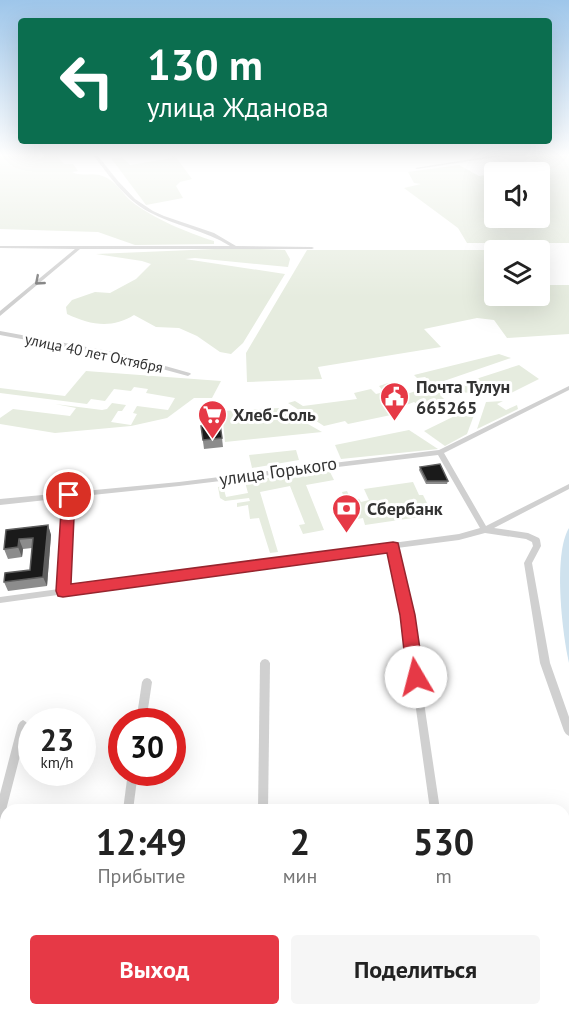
<!DOCTYPE html>
<html lang="ru">
<head>
<meta charset="utf-8">
<style>
	:root { --surface:#fff; --page:#f6f6f6; --text:#222; --muted:#767676; --accent:#e63946 }
	body { margin:0; font-family:"PT Sans",sans-serif; background:var(--page); color:var(--text); height:100vh; display:flex; flex-direction:column; font-size:22px; white-space:nowrap }
	* { box-sizing:border-box; margin:0 }
	p { font-size:20px; color:var(--muted) }
	.icon { flex:none; width:33px; height:33px; fill:none; stroke:currentColor; stroke-width:2; stroke-linecap:round; stroke-linejoin:round }
	.map { position:relative; flex:1; overflow:hidden }
	.drawer { position:absolute; left:0px; top:804px; width:570px; height:212px; display:flex; flex-direction:column; background:var(--surface); border-radius:18px 18px 0 0; box-shadow:0 6px 24px #0002 }
	.drawer>* { flex:none }
	.banner { position:absolute; left:18px; top:18px; width:534px; height:126px; border-radius:6px; box-shadow:0 6px 24px #0002; background:#0b6e4f; color:#fff; overflow:hidden }
	.tools { position:absolute; left:484px; top:162px; display:grid; gap:12px }
	.tools a { display:grid; place-items:center; width:66px; height:66px; border-radius:6px; background:var(--surface); box-shadow:0 6px 24px #0002; font-size:30px }
	.speed { position:absolute; left:18px; top:708px; display:flex; gap:12px; font-size:30px; font-weight:700; text-align:center }
	.speed>* { display:grid; place-content:center; width:78px; height:78px; border-radius:50%; background:var(--surface); box-shadow:0 6px 24px #0002; line-height:1 }
	.speed small { font-size:15px; font-weight:400 }
	.speed .limit { border:9px solid #d22; background:#fff; color:#111 }
	.pin { position:absolute; display:grid; place-items:center; width:51px; height:51px; color:#fff; margin:-26px; border:3px solid #fff; border-radius:50%; box-shadow:0 2px 6px #0007 }
	.me { position:absolute; width:66px; margin:-33px; rotate:352deg; stroke-linejoin:round; filter:drop-shadow(0 0 4px #0008) }
	.turn { display:flex; align-items:center; gap:21px; height:126px; padding:0 30px; font-size:27px }
	.turn .icon { width:78px; height:78px; stroke-width:2.5 }
	.turn b { display:block; font-size:42px; line-height:51px }
	.eta { display:flex; justify-content:space-evenly; align-items:center; height:102px; text-align:center }
	.eta b { font-size:36px; font-weight:700; line-height:42px }
	.cta { display:flex; gap:12px; margin-top:auto; padding:12px 30px }
	.cta a { flex:1; height:69px; border-radius:6px; background:var(--accent); color:#fff; font-size:24px; font-weight:700; line-height:69px; text-align:center }
	.cta a+a { background:var(--page); color:var(--text) }
	.map>svg:first-child { display:block }
	.green { fill:#e6ecdf }
	.water { fill:#cfe2ee }
	.lines { fill:none; stroke-linecap:round; stroke-linejoin:round }
	.street { fill:#d0d0d0; fill-rule:evenodd }
	.wall { fill:#8c8c8c }
	.shaded-wall { fill:#5f5f5f }
	.building { fill:#1a1a1a; stroke:#5f5f5f; stroke-width:1.5 }
	.oneway { stroke:#7a7a7a }
	.route { fill:#e63946; stroke:#96252e; stroke-width:1.5 }
	.labels { text-anchor:middle; dominant-baseline:central; stroke-width:6; stroke-linejoin:round; paint-order:stroke }
	.far-street-label { font-size:15px; fill:#333; stroke:#fff }
	.poi-label { font-size:18px; font-weight:bold; fill:#333; stroke:#fff; text-anchor:start }
	.street-label { font-size:18px; fill:#333; stroke:#fff }
</style>
</head>
<body>
<div class="map">
<svg width="569" height="1015" viewBox="0 0 569 1015">
	<rect width="100%" height="100%" fill="#fff"/>
	<!-- green -->
	<g class="green">
		<path d="M 0,156 L 57,156 L 64,164 L 73,164 L 78,171 L 72,172 C 83,178 94,170 107,178 C 117,183 123,194 131,201 C 152,218 188,233 214,241 L 214,244 L 135,245 L 98,232 L 0,229 Z"/>
		<polygon points="172,156 175,156 192,179 180,182 176,186 183,198 146,205 111,158 122,157 130,165 172,158"/>
		<polygon points="525,156 569,156 569,243 467,243 458,228 404,188 421,184 414,183 408,172 459,165 479,176 495,174 495,218 540,218 540,172 506,172 537,169 539,164"/>
		<path d="M 239,248 L 285,250 L 290,259 L 288,267 L 195,258 L 185,259 L 285,274 L 243,343 L 231,354 L 220,352 L 197,336 L 179,328 L 156,327 L 134,315 C 112,329 90,325 67,314 L 66,307 L 72,300 L 95,292 L 110,293 L 136,279 L 151,264 L 142,261 L 96,254 Z"/>
		<polygon points="307,250 521,250 495,250 495,296 540,296 540,274 546,285 569,285 569,334 507,338 494,320 477,318 424,329 441,347 318,367 322,379 247,382 246,353"/>
		<polygon points="499,354 511,358 441,382 448,388 519,365 539,379 509,394 448,392 440,395 444,399 423,408 414,402 401,407 393,400 381,403 391,415 348,424 345,421 324,426 288,403 295,401 303,406 357,399 354,393 371,389 376,394 384,392 379,386 388,383 392,386 388,388 397,397 435,385 425,377 417,378 414,375"/>
		<polygon points="86,371 221,381 212,398 194,398 167,418 131,426 55,433 0,424 0,418 13,409 70,416 76,408 55,404 102,410 107,409 112,403 126,405 122,411 118,411 111,422 131,425 137,414 133,413 137,406 168,410 175,398 146,393 148,389 134,387 131,391 114,389 105,401 91,399 87,404 0,393 0,388 65,396"/>
		<polygon points="503,401 497,404 506,410 517,405 518,409 477,429 486,402"/>
		<polygon points="280,408 322,432 225,442 222,411"/>
		<polygon points="467,410 474,415 467,434 445,446 424,431"/>
		<polygon points="409,430 438,449 341,459 335,445"/>
		<polygon points="296,450 299,460 252,468 249,455"/>
		<polygon points="314,470 330,472 334,480 306,485 324,530 303,534 299,525 305,524 290,486 260,492 278,552 270,553 259,518 250,519 248,505 237,507 237,503 250,501 249,498 225,501 220,498 218,487 223,486 226,497 248,493 245,482"/>
		<polygon points="413,482 419,495 423,495 433,515 365,525 363,518 352,520 342,492 347,491 351,500 359,499 361,502 369,500 364,489"/>
	</g>
	<!-- water -->
	<path class="water" d="M 569,528 L 569,663 C 562,633 553,554 569,528 Z"/>
	<g class="lines">
		<!-- street -->
		<g class="street">
			<path d="M 94,156 L 98,156 L 118,181 L 135,199 L 153,211 L 164,216 L 214,233 L 236,246 L 312,247 L 314,248 L 312,249 L 80,249 L 0,316 L 0,311 L 75,249 L 0,248 L 0,246 L 230,246 C 205,230 175,226 149,212 C 125,199 110,177 94,156 Z"/>
			<polygon points="491,156 503,156 417,169 415,168"/>
			<polygon points="0,331 119,353 190,373 191,374 188,376 118,357 0,335"/>
			<path d="M 569,386 L 569,390 L 444,453 L 486,526 L 569,484 L 569,489 L 494,528 L 528,533 L 539,538 L 540,540 L 541,546 L 532,563 L 550,663 L 569,717 L 569,736 L 566,734 L 564,731 L 540,663 L 524,563 L 533,546 L 532,542 L 526,539 L 485,533 L 459,540 L 397,548 L 411,615 L 440,810 L 430,810 L 403,615 L 390,549 L 0,603 L 0,597 L 59,589 L 65,498 L 0,505 L 0,499 L 179,482 L 439,450 ZM 438,455 L 480,528 L 459,534 L 67,587 L 73,497 L 179,486 Z"/>
			<polygon points="265,659 268,660 270,663 268,810 258,810 260,663 262,660"/>
			<polygon points="147,678 150,679 152,682 146,722 136,722 142,682 144,679"/>
			<polygon points="23,720 26,722 28,725 5,814 4,818 0,819 0,794 18,725 20,722"/>
			<polygon points="128,772 138,772 133,810 123,810"/>
			<rect x="0" y="993" width="6" height="12"/>
			<polygon points="91,1010 103,1010 101,1015 89,1015"/>
			<rect x="253" y="1010" width="12" height="5"/>
			<polygon points="404,1010 470,1010 471,1013 471,1015 407,1015"/>
		</g>
	</g>
	<!-- wall -->
	<g class="wall">
		<polygon points="201,426 222,438 223,447 204,449"/>
		<polygon points="420,467 448,481 447,484 426,484 419,470"/>
		<polygon points="48,525 51,535 47,586 8,591 4,582 30,570 32,548 23,549 22,557 8,559 4,549 6,530"/>
	</g>
	<!-- shaded-wall -->
	<g class="shaded-wall">
		<polygon points="48,525 51,535 47,586 43,577"/>
		<polygon points="19,539 23,549 22,557 18,547"/>
	</g>
	<!-- building -->
	<g class="building">
		<polygon points="220,424 222,438 203,440 201,426"/>
		<polygon points="440,464 448,481 427,481 420,467"/>
		<polygon points="48,525 43,577 4,582 5,573 30,570 33,538 19,539 18,547 4,549 6,530"/>
	</g>
	<!-- one-way arrows -->
	<defs><path id="oneway-chevron" d="M-2-3.5L2.5 0L-2 3.5" fill="none" stroke-width="1.6" stroke-linecap="round" stroke-linejoin="round" transform="scale(1.5)"/></defs>
	<use class="oneway" href="#oneway-chevron" transform="translate(39 281) rotate(139)"/>
	<!-- sky -->
	<linearGradient id="sky" x2="0" y2="1"><stop stop-color="#9ec6ea"/><stop offset="0.52" stop-color="#fff"/><stop offset="1" stop-color="#fff" stop-opacity="0"/></linearGradient>
	<rect width="569" height="298" fill="url(#sky)"/>
	<!-- route -->
	<polygon class="route" points="69,490 75,495 71,584 393,542 398,543 415,615 424,677 422,682 416,684 410,682 407,677 400,615 387,553 63,597 58,596 56,591 62,495"/>
	<!-- icons -->
	<defs>
		<symbol id="civic-pin" viewBox="-11 -11 22 30"><path d="M0 17L-7.5 6A9.5 9.5 0 1 1 7.5 6Z" fill="#e63946" stroke="#fff"/><path d="M-.6-6.5H3V-4.5H.6V-3L4-1V1h2V6H-6V1h2V-1L-.6-3ZM-1.2 2.5V6h2.4V2.5Z" fill="#fff"/></symbol>
		<symbol id="supermarket-pin" viewBox="-11 -11 22 30"><path d="M0 17L-7.5 6A9.5 9.5 0 1 1 7.5 6Z" fill="#e63946" stroke="#fff"/><path d="M-6-5.5h2.5l.6 2H6L4.5 2H-2.5L-4.4-4H-6ZM-1.5 3.2a1.3 1.3 0 1 0 .1 0ZM3 3.2a1.3 1.3 0 1 0 .1 0Z" fill="#fff"/></symbol>
		<symbol id="bank-pin" viewBox="-11 -11 22 30"><path d="M0 17L-7.5 6A9.5 9.5 0 1 1 7.5 6Z" fill="#e63946" stroke="#fff"/><path d="M-6-4H6V4H-6ZM0-2.3a2.3 2.3 0 1 0 0 4.6a2.3 2.3 0 1 0 0-4.6Z" fill="#fff"/></symbol>
	</defs>
	<g fill-rule="evenodd">
		<use href="#civic-pin" x="378" y="380" width="33" height="45"/>
		<use href="#supermarket-pin" x="196" y="398" width="33" height="45"/>
		<use href="#bank-pin" x="330" y="492" width="33" height="45"/>
	</g>
	<g class="labels">
		<!-- far-street labels -->
		<g class="far-street-label">
			<text transform="translate(94 353) rotate(12)">улица 40 лет Октября</text>
		</g>
		<!-- poi labels -->
		<g class="poi-label">
			<text x="416" y="386">Почта Тулун<tspan x="416" dy="21">665265</tspan></text>
			<text x="233" y="414">Хлеб-Соль</text>
			<text x="367" y="508">Сбербанк</text>
		</g>
		<!-- street labels -->
		<g class="street-label">
			<text transform="translate(278 471) rotate(-8)">улица Горького</text>
		</g>
	</g>
</svg>
<div class="tools">
<a><svg class="icon" aria-label="sound" viewBox="0 0 24 24"><path d="M4 9h4l5-4v14l-5-4H4zM17 9q2 3 0 6"/></svg></a>
<a><svg class="icon" aria-label="layers" viewBox="0 0 24 24"><path d="M12 4l9 5-9 5-9-5zM3 14l9 5 9-5"/></svg></a>
</div>
<div class="speed"><div>23<small>km/h</small></div><div class="limit">30</div></div>
<div class="pin" style="left:69px;top:495px;background:#d93025"><svg class="icon" aria-label="arrive" viewBox="0 0 24 24"><path d="M6 21V4h12l-3 4 3 4H6"/></svg></div>
<svg class="me" style="left:416px;top:677px" viewBox="-20 -20 40 40"><circle r="19" fill="#fff"/><path d="M0-13L10 11 0 6-10 11z" fill="#e63946"/></svg>
<div class="banner">
<div class="turn"><svg class="icon" aria-label="left" viewBox="0 0 24 24"><path d="M17 20v-9H6M10 6l-5 5 5 5"/></svg><div><b>130 m</b>улица Жданова</div></div>
</div>
<section class="drawer">
<div class="eta">
<div><b>12:49</b><p>Прибытие</p></div>
<div><b>2</b><p>мин</p></div>
<div><b>530</b><p>m</p></div>
</div>
<div class="cta"><a>Выход</a><a>Поделиться</a></div>
</section>
</div>
</body>
</html>
